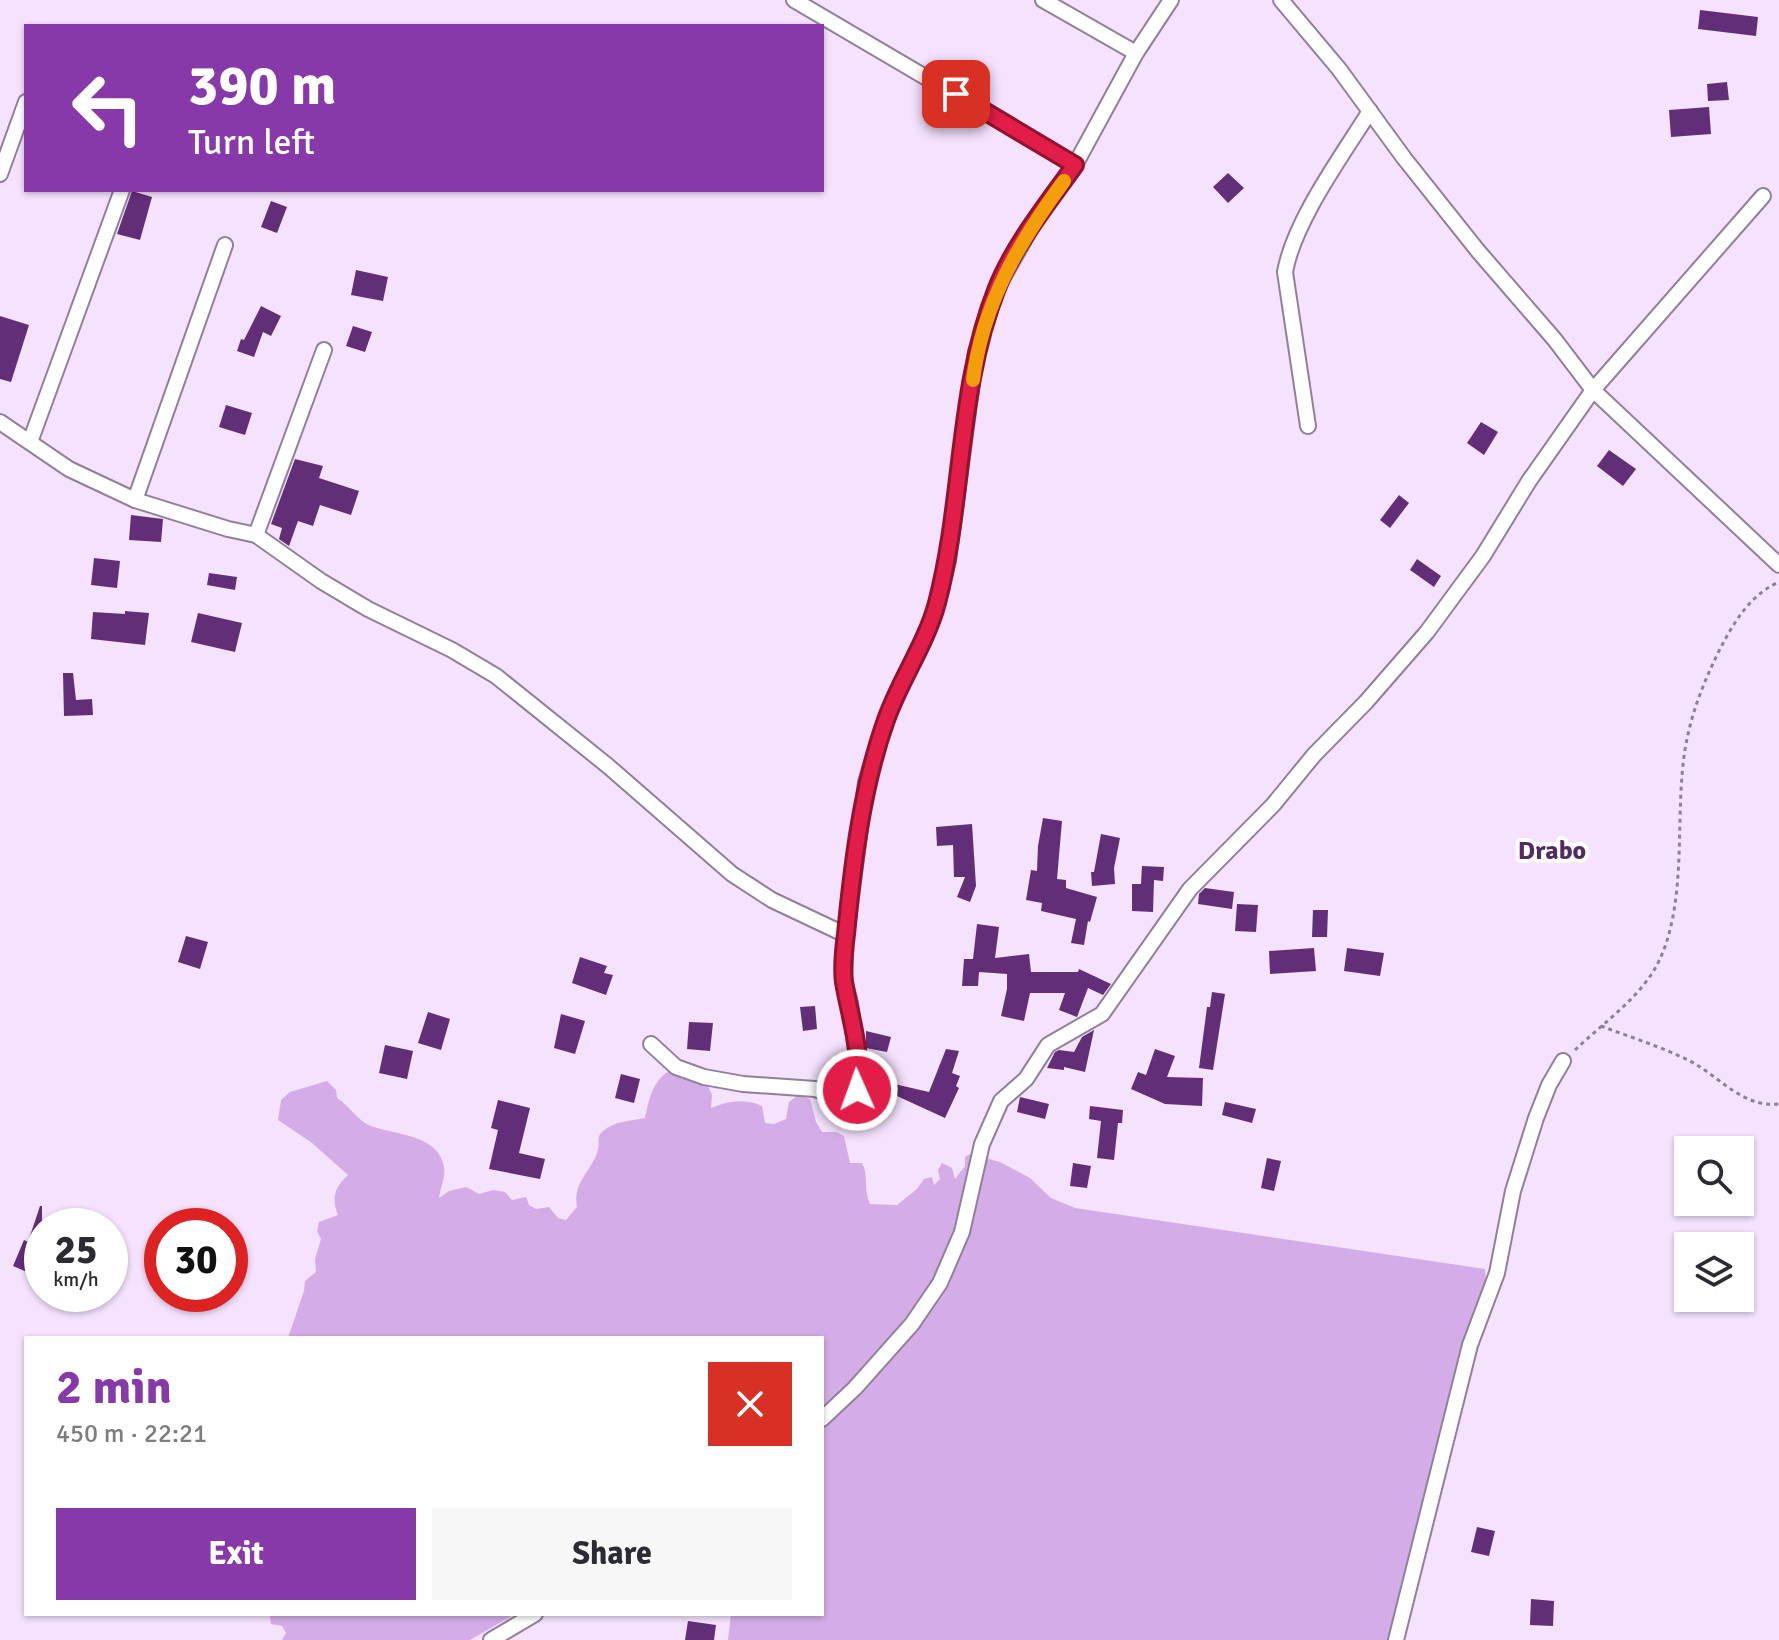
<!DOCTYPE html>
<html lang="en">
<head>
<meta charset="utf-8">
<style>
	:root { --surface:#fff; --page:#f7f7f7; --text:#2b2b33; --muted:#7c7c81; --accent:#8839a9 }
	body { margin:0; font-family:Signika,sans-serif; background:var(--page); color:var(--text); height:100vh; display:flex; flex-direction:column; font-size:30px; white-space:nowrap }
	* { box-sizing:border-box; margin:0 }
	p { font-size:26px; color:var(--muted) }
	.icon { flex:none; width:44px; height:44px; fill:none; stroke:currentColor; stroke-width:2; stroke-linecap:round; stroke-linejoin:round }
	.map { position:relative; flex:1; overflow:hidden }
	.panel { position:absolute; left:24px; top:1336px; width:800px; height:280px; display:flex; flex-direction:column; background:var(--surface); border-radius:0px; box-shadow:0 2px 6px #0004 }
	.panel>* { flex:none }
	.banner { position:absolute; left:24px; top:24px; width:800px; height:168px; border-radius:0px; box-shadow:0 2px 6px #0004; background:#8839a9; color:#fff; overflow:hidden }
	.tools { position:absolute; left:1674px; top:1136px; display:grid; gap:16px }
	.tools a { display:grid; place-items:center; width:80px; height:80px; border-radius:0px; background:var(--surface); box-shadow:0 2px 6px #0004; font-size:40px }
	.speed { position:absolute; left:24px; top:1208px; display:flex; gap:16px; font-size:40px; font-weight:700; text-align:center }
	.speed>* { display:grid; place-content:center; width:104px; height:104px; border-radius:50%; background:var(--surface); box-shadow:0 2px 6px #0004; line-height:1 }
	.speed small { font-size:20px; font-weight:400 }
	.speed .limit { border:12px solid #d22; background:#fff; color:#111 }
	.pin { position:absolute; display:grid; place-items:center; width:68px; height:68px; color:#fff; margin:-34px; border-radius:16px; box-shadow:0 4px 12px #0006 }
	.me { position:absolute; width:88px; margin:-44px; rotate:358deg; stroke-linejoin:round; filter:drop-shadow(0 0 6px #0008) }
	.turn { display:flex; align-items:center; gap:28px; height:168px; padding:0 32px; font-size:36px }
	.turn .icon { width:104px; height:104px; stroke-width:2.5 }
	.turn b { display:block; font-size:56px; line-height:68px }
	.round { display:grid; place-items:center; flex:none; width:84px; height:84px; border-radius:0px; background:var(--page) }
	.headline { display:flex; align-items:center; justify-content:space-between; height:136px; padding:0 32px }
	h1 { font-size:48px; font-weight:700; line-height:60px; color:var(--accent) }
	.action { display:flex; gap:16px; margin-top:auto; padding:16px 32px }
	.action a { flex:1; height:92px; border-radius:0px; background:var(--accent); color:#fff; font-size:32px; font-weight:700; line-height:92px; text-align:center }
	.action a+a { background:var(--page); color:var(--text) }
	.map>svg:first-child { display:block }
	.green { fill:#d4ade8 }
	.building { fill:#622e78 }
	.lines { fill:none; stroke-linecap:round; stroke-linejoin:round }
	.street-casing { stroke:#91809a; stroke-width:18 }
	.path { stroke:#8e8194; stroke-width:3; stroke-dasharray:4 4; stroke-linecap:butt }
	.street { stroke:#fff; stroke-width:14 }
	.route-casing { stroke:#92132f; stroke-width:20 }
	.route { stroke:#e11d48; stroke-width:14 }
	.slow { stroke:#f59e0b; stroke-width:14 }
	.labels { text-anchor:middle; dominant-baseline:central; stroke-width:8; stroke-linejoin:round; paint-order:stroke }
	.quarter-label { font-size:26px; font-weight:bold; fill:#512b62; stroke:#fff }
</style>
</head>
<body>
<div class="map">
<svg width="1779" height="1640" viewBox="0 0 1779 1640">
	<rect width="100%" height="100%" fill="#f5e2fe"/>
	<!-- green -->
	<g class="green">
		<path d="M 676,1067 L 704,1077 L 712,1095 L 711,1108 C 728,1101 745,1098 762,1106 L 765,1123 L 774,1124 L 786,1119 L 789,1102 L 798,1095 L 810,1099 L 816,1122 L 822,1132 L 836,1132 L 844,1136 L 850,1163 L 862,1163 C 869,1175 863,1189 870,1204 L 897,1205 L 917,1189 L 924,1179 L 932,1177 L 934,1185 L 940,1179 L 938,1170 L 942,1163 L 952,1168 L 955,1179 L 965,1166 L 965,1157 L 970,1154 L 1000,1162 L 1030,1178 L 1051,1198 L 1075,1208 L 1485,1269 L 1486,1281 L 1404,1602 L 1396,1640 L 728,1640 L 731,1614 L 822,1614 L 822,1338 L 288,1338 L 304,1291 L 305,1281 L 316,1272 L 315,1259 L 321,1239 L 317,1231 L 319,1222 L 338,1215 C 331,1198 335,1187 348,1175 L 312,1143 L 278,1120 L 281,1100 L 290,1092 L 327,1081 L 336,1090 L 337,1098 C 350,1106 356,1120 371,1126 C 394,1135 439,1134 444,1167 C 446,1176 440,1189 439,1198 L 449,1191 L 466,1187 L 479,1194 L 493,1190 L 505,1192 L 512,1200 L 526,1197 L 529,1205 L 536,1209 L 549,1207 L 558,1218 L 566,1220 L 577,1207 C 572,1181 593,1171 598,1149 C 600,1141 596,1137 603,1131 C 614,1121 631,1121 645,1118 C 650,1095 653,1078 676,1067 Z"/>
		<polygon points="261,1614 515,1614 470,1640 282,1640 286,1633 282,1626 271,1624 270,1616"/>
	</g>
	<!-- building -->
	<g class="building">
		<polygon points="1700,10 1758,17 1756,36 1698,29"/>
		<polygon points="1727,82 1729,100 1708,101 1707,84"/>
		<polygon points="1709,107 1711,134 1671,137 1669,110"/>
		<polygon points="1228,173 1244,188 1228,203 1213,187"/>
		<polygon points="132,191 152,197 140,240 117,234"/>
		<polygon points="271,201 287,207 277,233 261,227"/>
		<polygon points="356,270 388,277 383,301 351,295"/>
		<polygon points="261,306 281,316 271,336 263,332 254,357 237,351 241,339 244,340"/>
		<polygon points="0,316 29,325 11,382 0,379"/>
		<polygon points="353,326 372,332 365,352 346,346"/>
		<polygon points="226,405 252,413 245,435 219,427"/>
		<polygon points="1481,422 1498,432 1484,455 1467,443"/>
		<polygon points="1609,450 1636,469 1623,486 1597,466"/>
		<polygon points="295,459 323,466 319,478 359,491 351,515 320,505 313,526 298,521 289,546 279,539 282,528 271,524"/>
		<polygon points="1399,495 1409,503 1390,528 1380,520"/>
		<polygon points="131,515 163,519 161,542 129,540"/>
		<polygon points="94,558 120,561 117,588 91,585"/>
		<polygon points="1417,559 1441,576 1434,587 1410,570"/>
		<polygon points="209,573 237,577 235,590 207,585"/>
		<polygon points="125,611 149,613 145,645 91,639 93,612 125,614"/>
		<polygon points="198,613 242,623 235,652 191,642"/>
		<polygon points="63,673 73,673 76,700 92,699 93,715 64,716"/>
		<polygon points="1043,818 1062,821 1057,879 1066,880 1066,888 1097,897 1090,922 1088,921 1084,945 1071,943 1076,919 1041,911 1042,903 1026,900 1031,870 1037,871 1038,846"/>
		<polygon points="972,824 976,886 970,902 957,897 965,877 954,877 953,845 937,846 936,827"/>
		<polygon points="1101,834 1120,838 1114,868 1115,884 1092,886 1091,872 1094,872"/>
		<polygon points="1142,866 1164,867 1163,881 1154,880 1153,912 1132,911 1132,884 1141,884"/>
		<polygon points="1205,888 1234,892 1232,909 1198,904 1199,894"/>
		<polygon points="1237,904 1258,905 1256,932 1235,931"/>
		<polygon points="1313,910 1328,910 1327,937 1312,937"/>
		<polygon points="977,924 999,927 995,958 1029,954 1031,972 1078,972 1079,969 1111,984 1103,995 1088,988 1077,1017 1059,1010 1065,993 1030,993 1024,1021 1001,1016 1007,989 1007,974 979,972 978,986 962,986 964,959 973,959"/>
		<polygon points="186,936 208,942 200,969 178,962"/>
		<polygon points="1314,948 1316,971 1270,974 1269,951"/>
		<polygon points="1347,948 1384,953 1380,976 1344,971"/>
		<polygon points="580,957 607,966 604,973 613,975 606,995 572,983"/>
		<polygon points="1212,992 1225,994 1213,1070 1199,1068 1207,1007 1210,1007"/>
		<polygon points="815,1006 817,1029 803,1031 800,1007"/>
		<polygon points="428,1012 450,1019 441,1050 418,1043"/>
		<polygon points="561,1014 585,1021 575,1054 554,1048"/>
		<polygon points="689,1022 713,1023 710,1051 687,1049"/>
		<polygon points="1094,1030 1085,1072 1064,1067 1064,1070 1047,1068 1055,1052 1059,1050 1074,1052 1082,1037"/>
		<polygon points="866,1031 891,1037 887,1052 866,1048"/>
		<polygon points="385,1045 413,1051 407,1079 379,1073"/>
		<polygon points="946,1049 959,1051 952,1073 960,1076 956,1086 959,1088 945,1118 875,1086 877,1080 929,1092"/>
		<polygon points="1155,1049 1175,1056 1167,1077 1203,1078 1202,1106 1165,1104 1131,1089 1138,1072 1146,1075"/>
		<polygon points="621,1074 640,1079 634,1103 615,1098"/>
		<polygon points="1020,1097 1049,1104 1045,1119 1017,1112"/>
		<polygon points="498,1100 530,1108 519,1153 545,1159 540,1179 489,1169 498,1130 491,1128"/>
		<polygon points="1225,1102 1256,1109 1252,1123 1222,1115"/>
		<polygon points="1090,1106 1123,1110 1122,1123 1118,1123 1114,1160 1097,1158 1101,1121 1089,1119"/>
		<polygon points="1267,1158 1281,1161 1274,1191 1261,1188"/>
		<polygon points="1073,1163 1091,1166 1087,1188 1070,1186"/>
		<polygon points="40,1206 42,1206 42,1257 34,1275 13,1266 24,1240 28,1242"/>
		<polygon points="1477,1527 1495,1531 1489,1556 1471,1552"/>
		<polygon points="1531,1599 1554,1601 1553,1626 1530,1625"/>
		<polygon points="688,1621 716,1625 714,1640 685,1640"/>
	</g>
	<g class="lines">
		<defs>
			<g id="street">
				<polyline points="794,0 1075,165"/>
				<polyline points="1043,0 1136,53"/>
				<polyline points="1281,0 1339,69 1404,158 1478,251 1555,340 1593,390 1779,565"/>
				<polyline points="0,174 26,102"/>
				<polyline points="0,422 69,469 135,500 228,529 256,535 321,581 368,609 452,650 496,676 608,766 732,874 772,900 846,935"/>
				<path d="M 1308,426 L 1285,272 C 1294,221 1342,156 1370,111"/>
				<polyline points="30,442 122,190"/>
				<polyline points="135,500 225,245"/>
				<polyline points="256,535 324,350"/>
				<polyline points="651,1044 676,1067 704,1077 743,1084 815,1089 843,1099 852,1097 857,1090 859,1076 850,1003 844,980 846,935 866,782 887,716 934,614 948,561 976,352 998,286 1036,219 1075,165 1136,53 1171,0"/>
				<polyline points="822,1419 855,1388 912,1324 940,1283 962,1232 982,1144 1001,1101 1026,1079 1048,1045 1102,1014 1190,889 1273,805 1314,755 1366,702 1427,632 1483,556 1529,481 1593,390 1763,196"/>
				<polyline points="491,1640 535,1614"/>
				<polyline points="1396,1640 1470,1345 1497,1273 1513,1191 1536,1118 1549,1085 1563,1061"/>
			</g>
		</defs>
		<!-- street casing -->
		<use href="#street" class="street-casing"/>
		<!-- path -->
		<g class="path">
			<path d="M 1601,1026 C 1630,1037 1662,1047 1690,1061 C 1720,1077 1743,1108 1779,1104"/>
			<path d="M 1575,1050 C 1602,1024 1641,997 1658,963 C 1685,909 1677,834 1682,776 C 1685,730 1699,691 1720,649 C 1734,622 1750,595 1779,582"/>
		</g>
		<!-- street -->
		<use href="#street" class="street"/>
	</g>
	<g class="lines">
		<defs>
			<path id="route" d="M 857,1090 C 863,1055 850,1017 844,982 C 842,967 844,949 846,934 C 853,862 862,787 886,720 C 900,680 926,644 937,603 C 964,500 957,388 997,288 C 1014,245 1048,203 1075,165 L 956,94"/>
		</defs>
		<!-- route casing -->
		<use href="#route" class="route-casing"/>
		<!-- route -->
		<use href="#route" class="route"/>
		<!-- slow -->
		<path class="slow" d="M 973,380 C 983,303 1019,242 1064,181"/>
	</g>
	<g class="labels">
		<!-- quarter labels -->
		<g class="quarter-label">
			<text x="1552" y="851">Drabo</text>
		</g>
	</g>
</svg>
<div class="tools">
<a><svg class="icon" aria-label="search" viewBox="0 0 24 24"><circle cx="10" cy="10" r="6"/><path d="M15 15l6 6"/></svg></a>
<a><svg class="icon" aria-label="layers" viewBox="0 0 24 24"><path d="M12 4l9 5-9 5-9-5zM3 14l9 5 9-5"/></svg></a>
</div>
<div class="speed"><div>25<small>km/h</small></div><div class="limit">30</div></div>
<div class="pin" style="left:956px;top:94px;background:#d93025"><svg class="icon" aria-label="arrive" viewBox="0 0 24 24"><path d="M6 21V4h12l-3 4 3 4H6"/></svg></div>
<svg class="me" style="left:857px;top:1090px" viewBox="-20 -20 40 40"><circle r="17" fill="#e11d48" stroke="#fff" stroke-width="3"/><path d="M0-11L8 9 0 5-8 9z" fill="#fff"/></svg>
<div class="banner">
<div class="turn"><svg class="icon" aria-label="left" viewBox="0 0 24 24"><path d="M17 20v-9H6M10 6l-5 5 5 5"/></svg><div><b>390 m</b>Turn left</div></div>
</div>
<section class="panel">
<div class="headline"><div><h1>2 min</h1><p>450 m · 22:21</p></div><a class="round" style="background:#d93025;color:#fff"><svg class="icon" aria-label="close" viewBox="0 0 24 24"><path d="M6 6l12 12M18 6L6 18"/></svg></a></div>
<div class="action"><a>Exit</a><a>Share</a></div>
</section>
</div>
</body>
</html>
